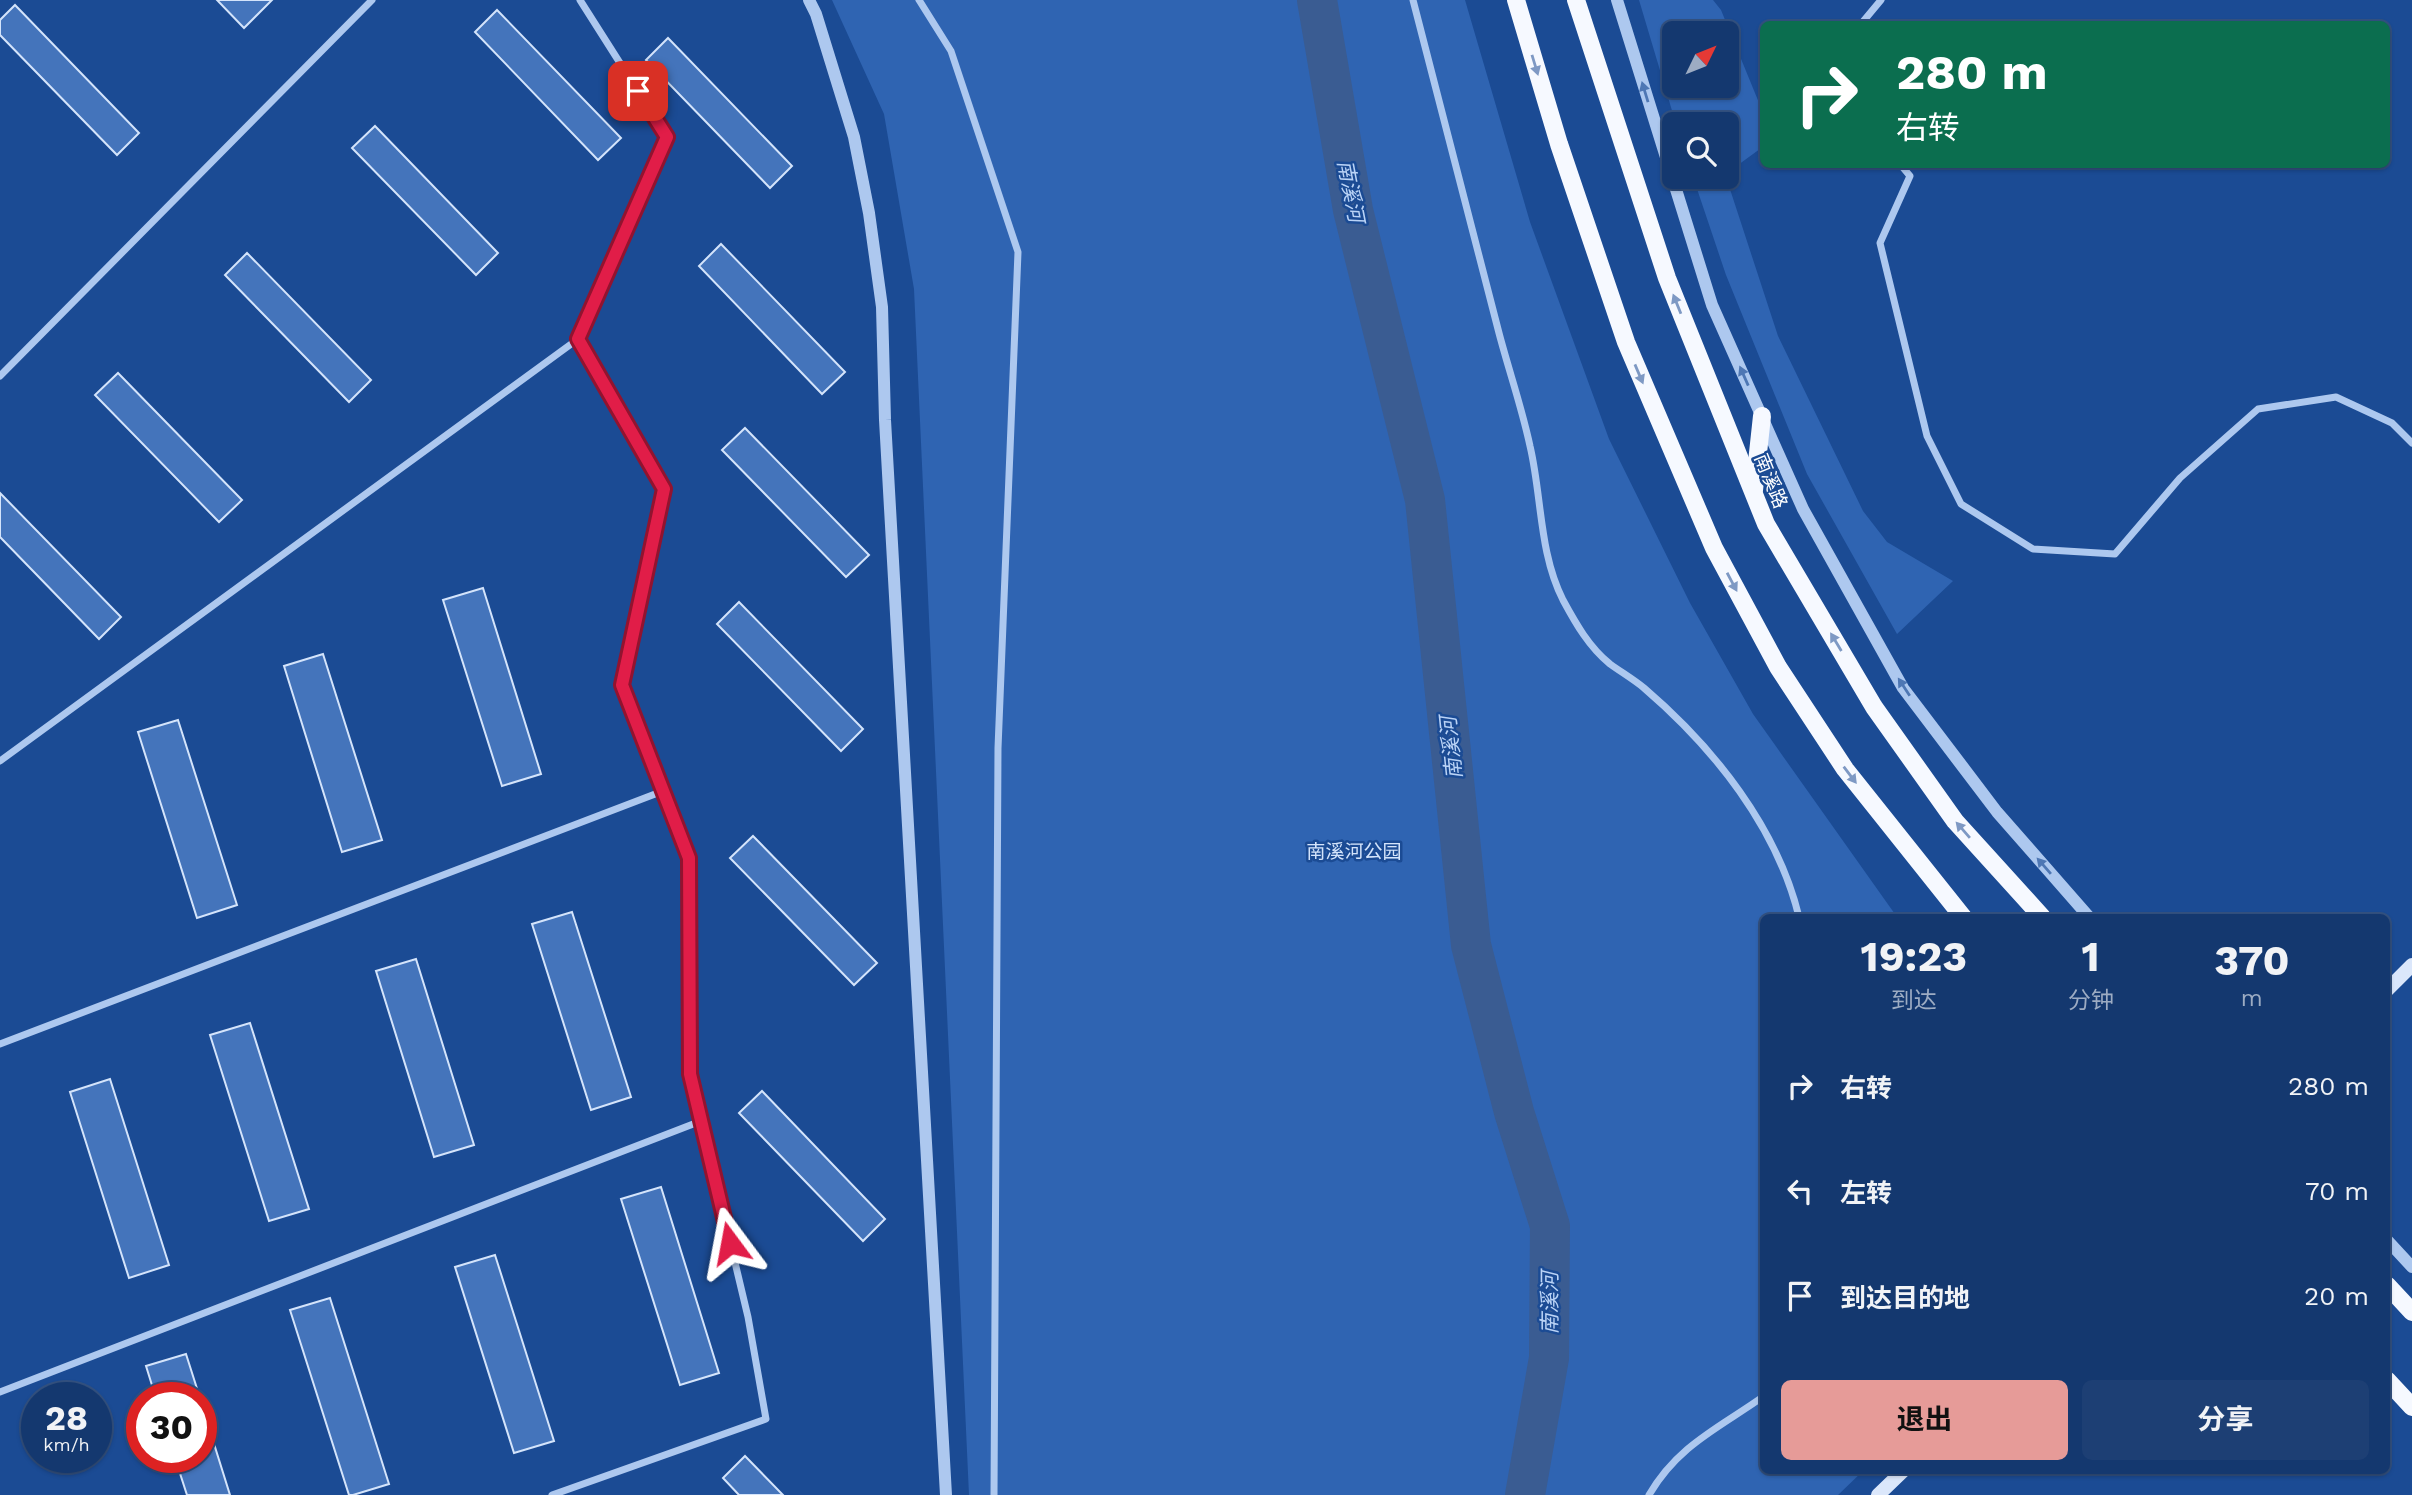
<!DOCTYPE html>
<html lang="zh">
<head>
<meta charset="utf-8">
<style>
	:root { --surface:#14386f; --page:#1d3f74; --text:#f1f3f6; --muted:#9dacc3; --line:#335282; --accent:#e69b98 }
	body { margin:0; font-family:"Work Sans","Noto Sans SC",sans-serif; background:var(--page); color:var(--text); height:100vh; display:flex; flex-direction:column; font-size:26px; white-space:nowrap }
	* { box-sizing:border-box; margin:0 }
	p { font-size:23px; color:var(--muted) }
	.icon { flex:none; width:38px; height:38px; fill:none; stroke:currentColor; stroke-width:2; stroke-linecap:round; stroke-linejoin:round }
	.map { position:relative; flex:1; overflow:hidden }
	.details { position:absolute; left:1760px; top:914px; width:630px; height:560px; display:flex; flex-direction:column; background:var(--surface); border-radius:10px; box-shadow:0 2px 5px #0004,0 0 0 2px var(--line) }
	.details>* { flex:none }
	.hud { position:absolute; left:1760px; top:21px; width:630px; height:147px; border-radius:10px; box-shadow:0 2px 5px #0004,0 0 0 2px var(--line); background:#0b6e4f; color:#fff; overflow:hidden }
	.needle { width:46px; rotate:47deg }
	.controls { position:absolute; left:1662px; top:21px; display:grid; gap:14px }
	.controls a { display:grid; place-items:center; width:77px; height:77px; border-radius:10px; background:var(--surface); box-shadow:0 2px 5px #0004,0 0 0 2px var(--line); font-size:35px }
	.speed { position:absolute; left:21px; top:1382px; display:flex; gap:14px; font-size:35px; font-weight:700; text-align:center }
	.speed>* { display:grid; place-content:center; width:91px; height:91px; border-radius:50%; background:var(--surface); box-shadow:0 2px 5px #0004,0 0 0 2px var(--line); line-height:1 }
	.speed small { font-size:18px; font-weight:400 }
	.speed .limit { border:10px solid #d22; background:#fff; color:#111 }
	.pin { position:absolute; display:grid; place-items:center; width:60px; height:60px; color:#fff; margin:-30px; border-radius:14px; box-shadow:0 4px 10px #0006 }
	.me { position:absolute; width:77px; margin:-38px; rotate:347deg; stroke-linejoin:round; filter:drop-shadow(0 0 5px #0008) }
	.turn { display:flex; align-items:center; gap:24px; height:147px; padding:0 21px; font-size:32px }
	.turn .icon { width:91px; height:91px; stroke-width:2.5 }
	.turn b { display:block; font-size:49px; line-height:60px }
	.eta { display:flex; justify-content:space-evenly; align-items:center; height:119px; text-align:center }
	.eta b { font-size:42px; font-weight:700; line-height:49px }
	.primary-button { display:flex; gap:14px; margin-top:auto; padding:14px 21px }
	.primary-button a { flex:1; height:80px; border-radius:10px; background:var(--accent); color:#111; font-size:28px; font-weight:700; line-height:80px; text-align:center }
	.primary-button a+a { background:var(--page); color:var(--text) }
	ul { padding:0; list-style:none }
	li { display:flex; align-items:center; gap:21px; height:105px; padding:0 21px }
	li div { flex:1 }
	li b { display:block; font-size:26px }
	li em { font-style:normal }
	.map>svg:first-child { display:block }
	.green { fill:#2f64b2; fill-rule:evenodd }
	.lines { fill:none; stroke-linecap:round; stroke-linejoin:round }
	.river { stroke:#3a5c92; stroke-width:40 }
	.building { fill:#4474bb; stroke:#d4e4fb; stroke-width:2 }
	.minor { stroke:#adc8ef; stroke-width:7 }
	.tertiary { stroke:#adc8ef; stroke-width:12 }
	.secondary { stroke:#dbe7fb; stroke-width:14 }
	.primary { stroke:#f6f9ff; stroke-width:18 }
	.oneway { fill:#7e99c4 }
	.oneway2 { fill:#4e77b4 }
	.route-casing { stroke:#92132f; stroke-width:18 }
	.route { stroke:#e11d48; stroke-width:12 }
	.labels { text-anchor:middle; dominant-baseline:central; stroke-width:5; stroke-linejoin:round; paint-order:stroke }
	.street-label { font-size:19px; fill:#fff; stroke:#1b4b94 }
	.park-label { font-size:19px; fill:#d4e4fb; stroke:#1b4b94 }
	.water-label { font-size:21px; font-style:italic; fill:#bad3f6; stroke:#1b4b94 }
</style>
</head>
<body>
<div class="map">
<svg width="2412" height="1495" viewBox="0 0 2412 1495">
	<rect width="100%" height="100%" fill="#1b4b94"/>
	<!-- green -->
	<g class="green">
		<polygon points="832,0 1465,0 1530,222 1609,439 1690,603 1753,714 1897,917 1764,917 1764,1470 1864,1470 1838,1495 969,1495 914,289 884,114"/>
		<path d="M 1639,0 L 1713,0 L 1721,10 L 1764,115 L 1764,146 L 1727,173 L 1727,124 L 1676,124 ZM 1727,33 L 1727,86 L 1675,86 L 1675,33 Z"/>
		<polygon points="1693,177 1726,177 1778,336 1863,511 1887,542 1953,581 1897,634 1807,474 1726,275"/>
	</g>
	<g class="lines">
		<!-- river -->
		<polyline class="river" points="1317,0 1353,210 1425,500 1471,945 1514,1112 1550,1226 1549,1358 1525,1495"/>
	</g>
	<!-- building -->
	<g class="building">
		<polygon points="217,0 272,0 244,28"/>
		<polygon points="15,5 139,133 117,155 0,35 0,20"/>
		<polygon points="497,10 621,138 598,160 475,32"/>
		<polygon points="668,38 792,166 770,188 646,60"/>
		<polygon points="375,126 498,253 476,275 352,148"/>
		<polygon points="721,244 845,372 822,394 699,266"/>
		<polygon points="247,253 371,380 349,402 225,275"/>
		<polygon points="118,373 242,500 219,522 95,395"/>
		<polygon points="745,428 869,555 846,577 722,450"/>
		<polygon points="0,493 121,617 99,639 0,537"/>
		<polygon points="483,588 541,774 502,786 443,600"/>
		<polygon points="739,602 863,729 841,751 717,624"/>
		<polygon points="323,654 382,840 342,852 284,666"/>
		<polygon points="178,720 237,905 197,918 138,732"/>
		<polygon points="753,836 877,963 854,985 730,858"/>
		<polygon points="572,912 631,1097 591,1110 532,924"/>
		<polygon points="416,959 474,1145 434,1157 376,971"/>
		<polygon points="250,1023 309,1209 269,1221 210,1035"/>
		<polygon points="110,1079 169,1265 129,1278 70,1092"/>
		<polygon points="762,1091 885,1219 863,1241 739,1113"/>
		<polygon points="661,1187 719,1373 680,1385 621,1199"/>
		<polygon points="495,1255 554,1441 514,1453 455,1267"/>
		<polygon points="330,1298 389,1484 353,1495 349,1495 290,1310"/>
		<polygon points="186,1354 200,1398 156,1398 146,1366"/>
		<polygon points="205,1415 230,1495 187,1495 175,1458 201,1458 201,1416"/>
		<polygon points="745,1456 783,1495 739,1495 723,1478"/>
	</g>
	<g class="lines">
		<!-- minor -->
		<g class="minor">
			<polyline points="919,0 951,51 1018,252 998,748 994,1495"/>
			<path d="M 1413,0 C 1442,111 1470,222 1499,333 C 1509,371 1522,408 1530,446 C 1542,497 1539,553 1563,600 C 1576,624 1589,647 1610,664 C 1621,672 1633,679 1644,688 C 1714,748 1777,827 1799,917"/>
			<polyline points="1861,24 1881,0"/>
			<polyline points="1900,164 1910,176 1880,243 1927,436 1961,504 2033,549 2115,554 2180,478 2258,409 2336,397 2392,423 2412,443"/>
			<polyline points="0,376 372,0"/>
			<polyline points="0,761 578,339"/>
			<polyline points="0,1044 663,791"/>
			<polyline points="0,1392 701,1121"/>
			<polyline points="552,1495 766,1419 748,1317 690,1074 689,858 622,685 664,489 578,339 667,137 580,0"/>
			<path d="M 1649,1495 C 1678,1445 1719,1428 1764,1396"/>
		</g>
		<!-- tertiary -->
		<g class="tertiary">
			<polyline points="809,0 816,14 854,137 869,213 882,307 885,420 946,1495"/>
			<polyline points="1617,0 1712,305 1803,509 1903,688 1997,812 2089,917"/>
			<polyline points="2387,1240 2412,1267"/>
		</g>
		<!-- secondary -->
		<g class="secondary">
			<polyline points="2387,990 2412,965"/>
			<polyline points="1878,1495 1904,1470"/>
		</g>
		<!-- primary -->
		<g class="primary">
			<polyline points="1516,0 1559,144 1626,342 1714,548 1778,667 1845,769 1963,917"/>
			<polyline points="1576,0 1667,278 1766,524 1874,707 1955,821 2042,917"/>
			<polyline points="1754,490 1762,416"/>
			<polyline points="2387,1285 2412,1312"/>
			<polyline points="2387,1380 2412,1407"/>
		</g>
	</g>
	<!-- one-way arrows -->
	<defs><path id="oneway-solid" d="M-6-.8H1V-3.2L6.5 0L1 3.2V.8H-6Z" transform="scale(1.75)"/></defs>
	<g class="oneway">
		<use href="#oneway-solid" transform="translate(1535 65) rotate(73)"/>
		<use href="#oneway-solid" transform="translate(1677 304) rotate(-112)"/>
		<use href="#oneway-solid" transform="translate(1639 374) rotate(67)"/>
		<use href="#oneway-solid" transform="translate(1732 582) rotate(62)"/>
		<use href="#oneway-solid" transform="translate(1836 642) rotate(-121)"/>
		<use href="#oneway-solid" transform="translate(1850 775) rotate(53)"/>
		<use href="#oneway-solid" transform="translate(1963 830) rotate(-131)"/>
	</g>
	<g class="oneway2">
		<use href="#oneway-solid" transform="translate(1645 92) rotate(-107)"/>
		<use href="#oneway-solid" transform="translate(1744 376) rotate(-114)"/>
		<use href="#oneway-solid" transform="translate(1904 687) rotate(-123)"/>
		<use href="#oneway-solid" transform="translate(2044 866) rotate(-131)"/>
	</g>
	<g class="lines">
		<defs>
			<polyline id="route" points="638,91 667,137 578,339 664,489 622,685 689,858 690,1074 730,1243"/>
		</defs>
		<!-- route casing -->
		<use href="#route" class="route-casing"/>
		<!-- route -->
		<use href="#route" class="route"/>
	</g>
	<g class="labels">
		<!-- street labels -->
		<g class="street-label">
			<text transform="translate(1771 481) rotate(68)">南溪路</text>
		</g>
		<!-- park labels -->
		<g class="park-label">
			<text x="1354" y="851">南溪河公园</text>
		</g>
		<!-- water labels -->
		<g class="water-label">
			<text transform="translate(1351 191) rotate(79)">南溪河</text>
			<text transform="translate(1451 748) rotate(-96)">南溪河</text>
			<text transform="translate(1549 1303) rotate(-90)">南溪河</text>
		</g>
	</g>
</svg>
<div class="controls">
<a><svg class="needle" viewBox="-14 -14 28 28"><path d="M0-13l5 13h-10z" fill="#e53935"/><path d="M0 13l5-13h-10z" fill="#9dacc3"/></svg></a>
<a><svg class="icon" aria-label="search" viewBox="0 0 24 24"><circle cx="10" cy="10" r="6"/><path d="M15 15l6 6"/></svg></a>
</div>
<div class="speed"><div>28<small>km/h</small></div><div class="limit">30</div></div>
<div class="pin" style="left:638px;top:91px;background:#d93025"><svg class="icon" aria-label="arrive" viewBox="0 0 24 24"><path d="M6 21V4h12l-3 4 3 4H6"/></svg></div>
<svg class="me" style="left:730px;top:1243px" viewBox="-20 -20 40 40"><path d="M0-17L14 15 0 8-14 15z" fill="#e11d48" stroke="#fff" stroke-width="4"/></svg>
<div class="hud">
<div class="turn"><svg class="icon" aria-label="right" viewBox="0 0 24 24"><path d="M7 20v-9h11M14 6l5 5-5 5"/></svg><div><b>280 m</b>右转</div></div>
</div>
<section class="details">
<div class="eta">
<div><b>19:23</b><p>到达</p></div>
<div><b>1</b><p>分钟</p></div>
<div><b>370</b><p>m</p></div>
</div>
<ul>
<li><svg class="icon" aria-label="right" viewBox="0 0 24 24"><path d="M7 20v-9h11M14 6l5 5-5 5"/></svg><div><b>右转</b></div><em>280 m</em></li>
<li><svg class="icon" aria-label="left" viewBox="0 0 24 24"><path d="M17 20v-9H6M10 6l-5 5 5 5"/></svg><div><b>左转</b></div><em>70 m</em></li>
<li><svg class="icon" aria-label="arrive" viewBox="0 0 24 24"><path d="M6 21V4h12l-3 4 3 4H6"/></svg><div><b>到达目的地</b></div><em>20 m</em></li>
</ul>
<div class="primary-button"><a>退出</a><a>分享</a></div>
</section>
</div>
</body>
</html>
